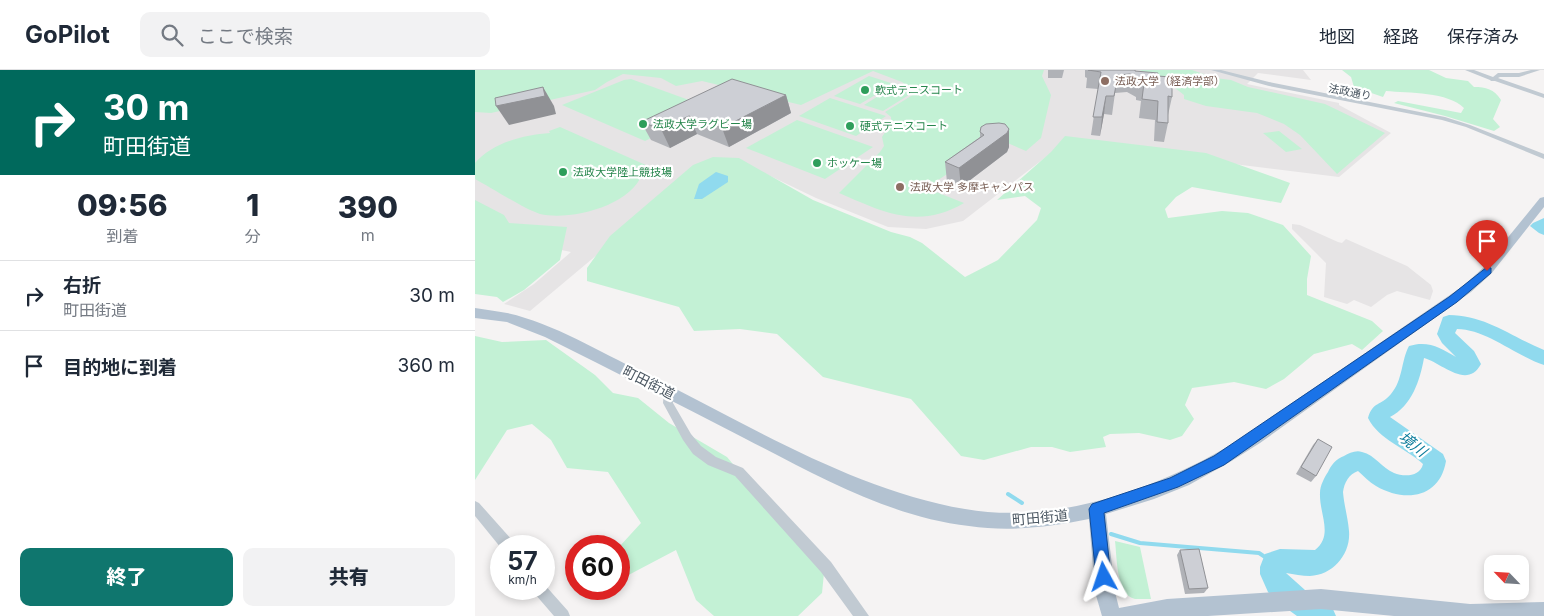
<!DOCTYPE html>
<html lang="ja">
<head>
<meta charset="utf-8">
<style>
	:root { --surface:#fff; --page:#f2f2f3; --text:#1f2937; --muted:#747a83; --line:#e0e1e3; --accent:#0f766e }
	body { margin:0; font-family:Inter,"Noto Sans JP",sans-serif; background:var(--page); color:var(--text); height:100vh; display:flex; flex-direction:column; font-size:19px; white-space:nowrap }
	* { box-sizing:border-box; margin:0 }
	p { font-size:16px; color:var(--muted) }
	.icon { flex:none; width:28px; height:28px; fill:none; stroke:currentColor; stroke-width:2; stroke-linecap:round; stroke-linejoin:round }
	.map { position:relative; flex:1; overflow:hidden }
	.drawer { display:flex; flex-direction:column; background:var(--surface); width:475px }
	.drawer>* { flex:none }
	.banner { background:#00695c; color:#fff; overflow:hidden }
	.needle { width:32px; rotate:295deg }
	.buttons { position:absolute; left:1009px; top:485px; display:grid; gap:10px }
	.buttons a { display:grid; place-items:center; width:45px; height:45px; border-radius:10px; background:var(--surface); box-shadow:0 2px 8px #0003; font-size:25px }
	.speed { position:absolute; left:15px; top:465px; display:flex; gap:10px; font-size:25px; font-weight:700; text-align:center }
	.speed>* { display:grid; place-content:center; width:65px; height:65px; border-radius:50%; background:var(--surface); box-shadow:0 2px 8px #0003; line-height:1 }
	.speed small { font-size:12px; font-weight:400 }
	.speed .limit { border:8px solid #d22; background:#fff; color:#111 }
	.pin { position:absolute; display:grid; place-items:center; width:42px; height:42px; color:#fff; margin:-51px -21px; border-radius:50% 50% 50% 0; rotate:-45deg; box-shadow:0 0 5px #0007 }
	.pin .icon { rotate:45deg }
	.me { position:absolute; width:55px; margin:-28px; rotate:355deg; stroke-linejoin:round; filter:drop-shadow(0 0 4px #0008) }
	.turn { display:flex; align-items:center; gap:18px; height:105px; padding:0 20px; font-size:22px }
	.turn .icon { width:65px; height:65px; stroke-width:2.5 }
	.turn b { display:block; font-size:35px; line-height:42px }
	.eta { display:flex; justify-content:space-evenly; align-items:center; height:85px; text-align:center }
	.eta b { font-size:30px; font-weight:800; line-height:35px }
	.cta { display:flex; gap:10px; margin-top:auto; padding:10px 20px }
	.cta a { flex:1; height:58px; border-radius:10px; background:var(--accent); color:#fff; font-size:20px; font-weight:800; line-height:58px; text-align:center }
	.cta a+a { background:var(--page); color:var(--text) }
	ul { padding:0; list-style:none }
	li { display:flex; align-items:center; gap:15px; height:70px; padding:0 20px; border-top:1px solid var(--line) }
	li div { flex:1 }
	li b { display:block; font-size:19px }
	li em { font-style:normal }
	header { display:flex; align-items:center; gap:30px; box-sizing:border-box; height:70px; padding:0 25px; background:var(--surface); border-bottom:1px solid var(--line) }
	header strong { font-size:24px }
	nav { display:flex; gap:28px; margin-inline-start:auto; font-size:18px }
	.search { width:350px; height:45px; background:var(--page); display:flex; align-items:center; gap:12px; box-sizing:border-box; padding:0 18px; border-radius:10px; color:var(--muted); font-size:19px }
	main { display:flex; flex:1; min-height:0 }
	.map>svg:first-child { display:block }
	.education { fill:#e6e4e5 }
	.green { fill:#c3f1d5 }
	.water { fill:#90daee }
	.lines { fill:none; stroke-linecap:round; stroke-linejoin:round }
	.stream { stroke:#90daee; stroke-width:4 }
	.river { fill:#90daee; fill-rule:evenodd }
	.minor { fill:#c1cad2; fill-rule:evenodd }
	.major { fill:#b3c2d1; fill-rule:evenodd }
	.wall { fill:#b0b2b7 }
	.shaded-wall { fill:#909195 }
	.building { fill:#cdcfd5; stroke:#909195 }
	.route { fill:#1a73e8; stroke:#114b97 }
	.education-dot { fill:#8d6e63; stroke:#fff; stroke-width:2 }
	.leisure-dot { fill:#2e9e5b; stroke:#fff; stroke-width:2 }
	.labels { text-anchor:middle; dominant-baseline:central; stroke-width:4.5; stroke-linejoin:round; paint-order:stroke }
	.far-education-label { font-size:11px; fill:#785e54; stroke:#fff; text-anchor:start }
	.far-leisure-label { font-size:11px; fill:#27864d; stroke:#fff; text-anchor:start }
	.far-street-label { font-size:11px; fill:#4a5661; stroke:#fff }
	.street-label { font-size:14px; fill:#4a5661; stroke:#fff }
	.water-label { font-size:15px; font-style:italic; fill:#0c7c9b; stroke:#fff }
</style>
</head>
<body>
<header>
<strong>GoPilot</strong>
<div class="search"><svg class="icon" aria-label="search" viewBox="0 0 24 24"><circle cx="10" cy="10" r="6"/><path d="M15 15l6 6"/></svg>ここで検索</div>
<nav><a>地図</a><a>経路</a><a>保存済み</a></nav>
</header>
<main>
<section class="drawer">
<div class="banner">
<div class="turn"><svg class="icon" aria-label="right" viewBox="0 0 24 24"><path d="M7 20v-9h11M14 6l5 5-5 5"/></svg><div><b>30 m</b>町田街道</div></div>
</div>
<div class="eta">
<div><b>09:56</b><p>到着</p></div>
<div><b>1</b><p>分</p></div>
<div><b>390</b><p>m</p></div>
</div>
<ul>
<li><svg class="icon" aria-label="right" viewBox="0 0 24 24"><path d="M7 20v-9h11M14 6l5 5-5 5"/></svg><div><b>右折</b><p>町田街道</p></div><em>30 m</em></li>
<li><svg class="icon" aria-label="arrive" viewBox="0 0 24 24"><path d="M6 21V4h12l-3 4 3 4H6"/></svg><div><b>目的地に到着</b></div><em>360 m</em></li>
</ul>
<div class="cta"><a>終了</a><a>共有</a></div>
</section>
<div class="map">
<svg width="1069" height="546" viewBox="0 0 1069 546">
	<rect width="100%" height="100%" fill="#f5f3f3"/>
	<!-- education -->
	<g class="education">
		<polygon points="151,0 828,0 836,10 783,3 772,14 864,33 864,35 916,63 864,107 589,73 488,151 451,159 413,157 341,128 262,90 123,184 55,241 29,234 59,214 96,182 0,162 0,40"/>
		<polygon points="817,154 825,155 863,172 867,173 871,169 932,196 956,215 958,221 955,230 922,221 912,225 896,237 879,230 872,234 849,227 851,193 817,159"/>
	</g>
	<!-- green -->
	<g class="green">
		<path d="M 0,0 L 569,0 L 567,6 L 576,25 L 566,68 L 551,81 L 521,68 L 501,85 L 451,118 L 489,133 C 443,160 408,142 364,123 L 405,82 L 409,76 L 407,67 L 416,53 L 416,47 L 410,42 L 441,23 L 427,12 L 398,1 L 326,35 L 227,11 L 201,16 L 186,8 L 148,4 L 132,12 L 120,20 L 16,43 L 0,42 Z"/>
		<path d="M 664,0 L 717,0 L 740,8 L 756,10 L 773,17 L 850,34 L 910,63 L 862,104 L 825,65 L 809,54 L 782,43 L 731,36 L 709,29 L 709,25 C 696,14 680,5 664,0 Z"/>
		<path d="M 867,0 L 954,0 L 971,8 L 993,11 L 999,17 C 1011,17 1019,19 1026,30 L 1018,49 L 1025,57 L 1019,61 L 970,46 L 919,33 L 923,31 L 986,43 L 989,38 C 974,22 933,23 911,21 L 908,27 L 879,17 L 876,7 Z"/>
		<polygon points="394,6 419,14 385,34 359,26"/>
		<polygon points="156,9 236,38 170,71 87,35 149,10"/>
		<polygon points="418,17 437,23 408,41 389,35"/>
		<polygon points="355,28 411,46 381,66 324,46"/>
		<polygon points="322,50 398,77 350,109 271,78"/>
		<path d="M 85,57 L 173,96 L 179,100 L 170,105 L 167,104 C 156,136 95,151 65,144 C 49,139 17,118 0,109 L 0,93 C 18,72 49,65 75,63 L 74,61 Z"/>
		<polygon points="804,61 827,79 811,82 788,63"/>
		<polygon points="590,66 731,83 815,113 806,133 717,117 701,127 690,139 693,148 747,141 773,143 808,155 836,186 832,209 832,225 897,251 908,261 887,280 877,274 839,284 809,309 791,319 759,312 717,318 710,335 719,349 707,366 695,370 664,363 635,364 628,367 631,377 595,382 577,377 556,377 509,390 486,386 436,329 348,307 302,264 265,259 219,261 204,237 112,211 112,198 135,166 218,95 238,87 264,88 338,130 416,162 435,167 447,173 490,207 523,190 562,150 566,138 550,126 522,130 576,82"/>
		<polygon points="0,130 29,145 34,153 92,157 85,190 49,220 28,232 22,227 0,224"/>
		<polygon points="0,266 27,272 71,270 120,305 138,323 163,328 194,353 252,387 349,503 347,523 323,546 239,546 221,530 201,480 144,510 144,477 166,453 133,402 92,398 76,370 57,354 32,360 0,410"/>
		<path d="M 640,471 L 665,477 L 676,529 C 671,529 665,529 660,529 C 641,525 642,487 640,471 Z"/>
	</g>
	<!-- water -->
	<polygon class="water" points="241,102 253,106 253,112 227,129 219,129 224,114"/>
	<g class="lines">
		<!-- stream -->
		<g class="stream">
			<polyline points="533,424 547,433"/>
			<polyline points="636,464 665,473 784,483 799,493"/>
		</g>
		<!-- river -->
		<g class="river">
			<polygon points="1069,148 1069,165 1064,163 1055,156 1058,153"/>
			<path d="M 974,245 C 1010,245 1037,267 1069,280 L 1069,295 C 1041,286 1011,259 982,259 L 980,263 L 999,281 L 1006,294 C 992,320 967,293 949,288 C 945,310 937,336 915,347 L 968,384 L 971,391 C 965,428 930,433 901,416 C 894,412 889,406 883,401 C 874,404 869,413 868,422 C 869,435 873,448 874,461 C 876,484 858,505 835,506 C 827,506 819,504 811,503 L 830,520 L 857,537 L 861,546 L 822,546 L 804,533 L 793,522 L 785,504 L 785,497 L 790,484 L 805,479 L 840,480 C 859,465 844,444 845,423 C 845,416 849,408 853,402 C 856,395 861,389 869,386 C 874,383 881,380 887,382 C 900,385 907,398 919,403 C 929,407 945,407 948,394 C 931,378 904,370 893,348 C 898,331 906,336 916,324 C 928,310 926,291 934,276 C 953,270 966,278 981,287 L 967,273 L 962,264 L 968,247 Z"/>
		</g>
		<!-- minor -->
		<g class="minor">
			<polygon points="736,0 746,0 794,12 970,47 995,55 1069,84 1069,89 991,57 967,50 794,16"/>
			<polygon points="990,0 999,0 1018,7 1023,3 1044,3 1056,0 1065,0 1044,7 1025,7 1023,8 1069,24 1069,28 1020,11 1016,11 1015,10"/>
			<polygon points="193,318 197,319 198,333 216,364 226,376 241,387 268,398 356,492 394,546 378,546 346,502 260,406 233,395 218,384 208,370 188,333 189,319"/>
			<polygon points="0,431 4,433 38,471 39,476 26,476 26,478 0,446"/>
			<polygon points="69,514 93,541 95,546 79,546 60,524 58,519 69,519"/>
		</g>
		<!-- major -->
		<path class="major" d="M 1069,127 L 1069,137 L 1016,204 L 996,222 L 785,373 L 755,392 L 714,415 L 679,429 L 631,444 L 640,522 L 644,538 L 692,529 L 846,519 L 995,534 L 1069,532 L 1069,546 L 919,546 L 846,539 L 733,546 L 627,546 L 620,522 L 614,449 C 574,457 535,462 494,456 C 414,447 339,404 269,368 C 203,334 137,300 70,267 L 32,252 L 0,248 L 0,238 C 11,240 22,241 32,243 C 78,253 125,282 167,302 C 269,352 377,420 490,439 C 581,455 682,419 759,373 L 988,216 L 1008,198 L 1065,128 Z"/>
	</g>
	<!-- wall -->
	<g class="wall">
		<polygon points="573,0 589,0 587,8 573,8"/>
		<polygon points="610,0 660,0 660,1 682,6 697,27 693,45 693,53 689,72 679,71 680,50 664,48 666,31 661,30 661,27 652,22 640,23 637,45 629,44 625,66 616,65 623,19 611,18 612,8 610,7"/>
		<polygon points="311,25 316,43 254,77 222,64 195,78 176,70 166,52"/>
		<polygon points="505,62 534,77 532,82 486,117 472,112 470,92 505,67"/>
		<polygon points="843,369 841,406 836,412 821,404 838,375"/>
		<polygon points="705,480 733,518 729,523 710,524 702,485"/>
	</g>
	<!-- shaded-wall -->
	<g class="shaded-wall">
		<polygon points="68,17 79,36 81,44 34,55 21,36"/>
		<polygon points="311,25 316,43 254,77 247,58"/>
		<polygon points="631,26 629,44 625,66 627,47"/>
		<polygon points="214,46 222,64 195,78 186,59"/>
		<polygon points="534,59 534,77 532,82 486,117 484,98"/>
	</g>
	<!-- building -->
	<g class="building">
		<polygon points="613,0 660,0 660,1 683,3 682,6 697,7 697,27 693,26 693,53 682,52 683,31 667,29 669,13 664,12 664,9 655,4 643,5 639,26 631,26 627,47 618,47 626,2"/>
		<polygon points="257,9 311,25 247,58 214,46 186,59 166,52"/>
		<polygon points="68,17 70,26 21,36 20,28"/>
		<polygon points="524,53 530,54 534,59 532,63 484,98 470,92 509,65 505,62 506,57 511,54"/>
		<polygon points="843,369 857,377 841,406 826,397"/>
		<polygon points="724,479 733,518 714,519 705,480"/>
	</g>
	<!-- route -->
	<polygon class="route" points="1012,197 1016,198 1016,203 982,232 749,395 703,417 629,443 636,507 634,512 629,514 623,512 621,507 614,439 617,434 695,408 739,386 974,227"/>
	<!-- markers -->
	<g class="education-dot">
		<circle cx="630" cy="11" r="5"/>
		<circle cx="425" cy="117" r="5"/>
	</g>
	<g class="leisure-dot">
		<circle cx="390" cy="20" r="5"/>
		<circle cx="168" cy="54" r="5"/>
		<circle cx="375" cy="56" r="5"/>
		<circle cx="342" cy="93" r="5"/>
		<circle cx="88" cy="102" r="5"/>
	</g>
	<g class="labels">
		<!-- far-education labels -->
		<g class="far-education-label">
			<text x="640" y="11">法政大学（経済学部）</text>
			<text x="435" y="117">法政大学 多摩キャンパス</text>
		</g>
		<!-- far-leisure labels -->
		<g class="far-leisure-label">
			<text x="400" y="20">軟式テニスコート</text>
			<text x="178" y="54">法政大学ラグビー場</text>
			<text x="385" y="56">硬式テニスコート</text>
			<text x="352" y="93">ホッケー場</text>
			<text x="98" y="102">法政大学陸上競技場</text>
		</g>
		<!-- far-street labels -->
		<g class="far-street-label">
			<text transform="translate(875 22) rotate(11)">法政通り</text>
		</g>
		<!-- street labels -->
		<g class="street-label">
			<text transform="translate(174 312) rotate(27)">町田街道</text>
			<text transform="translate(565 447) rotate(-5)">町田街道</text>
		</g>
		<!-- water labels -->
		<g class="water-label">
			<text transform="translate(938 374) rotate(37)">境川</text>
		</g>
	</g>
</svg>
<div class="buttons">
<a><svg class="needle" viewBox="-14 -14 28 28"><path d="M0-13l5 13h-10z" fill="#e53935"/><path d="M0 13l5-13h-10z" fill="#747a83"/></svg></a>
</div>
<div class="speed"><div>57<small>km/h</small></div><div class="limit">60</div></div>
<div class="pin" style="left:1012px;top:201px;background:#d93025"><svg class="icon" aria-label="arrive" viewBox="0 0 24 24"><path d="M6 21V4h12l-3 4 3 4H6"/></svg></div>
<svg class="me" style="left:629px;top:507px" viewBox="-20 -20 40 40"><path d="M0-17L14 15 0 8-14 15z" fill="#1a73e8" stroke="#fff" stroke-width="4"/></svg>
</div>
</main>
</body>
</html>
